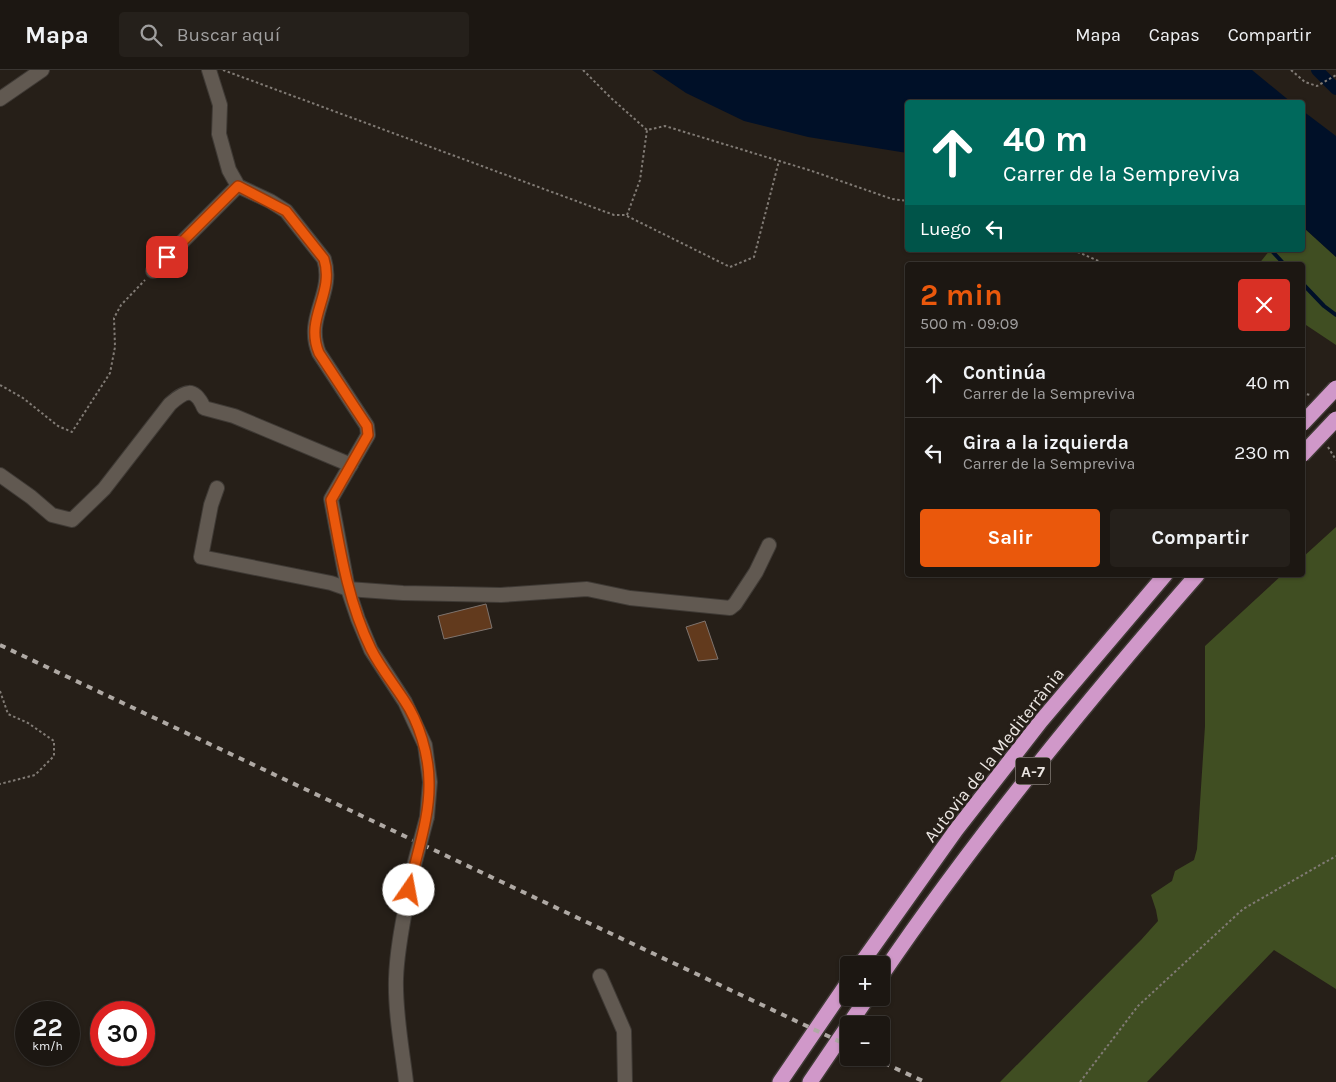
<!DOCTYPE html>
<html lang="es">
<head>
<meta charset="utf-8">
<style>
	:root { --surface:#1c1712; --page:#25201b; --text:#f1f3f6; --muted:#a09f9f; --line:#3a3632; --accent:#ea580c }
	body { margin:0; font-family:Karla,sans-serif; background:var(--page); color:var(--text); height:100vh; display:flex; flex-direction:column; font-size:19px; white-space:nowrap }
	* { box-sizing:border-box; margin:0 }
	p { font-size:16px; color:var(--muted) }
	.icon { flex:none; width:28px; height:28px; fill:none; stroke:currentColor; stroke-width:2; stroke-linecap:round; stroke-linejoin:round }
	.map { position:relative; flex:1; overflow:hidden }
	.panel { position:absolute; left:905px; top:192px; width:400px; height:315px; display:flex; flex-direction:column; background:var(--surface); border-radius:5px; box-shadow:0 1px 4px #0004,0 0 0 1px var(--line) }
	.panel>* { flex:none }
	.banner { position:absolute; left:905px; top:30px; width:400px; height:152px; border-radius:5px; box-shadow:0 1px 4px #0004,0 0 0 1px var(--line); background:#00695c; color:#fff; overflow:hidden }
	.fabs { position:absolute; left:840px; top:886px; display:grid; gap:10px }
	.fabs a { display:grid; place-items:center; width:50px; height:50px; border-radius:5px; background:var(--surface); box-shadow:0 1px 4px #0004,0 0 0 1px var(--line); font-size:25px }
	.speed { position:absolute; left:15px; top:931px; display:flex; gap:10px; font-size:25px; font-weight:700; text-align:center }
	.speed>* { display:grid; place-content:center; width:65px; height:65px; border-radius:50%; background:var(--surface); box-shadow:0 1px 4px #0004,0 0 0 1px var(--line); line-height:1 }
	.speed small { font-size:12px; font-weight:400 }
	.speed .limit { border:8px solid #d22; background:#fff; color:#111 }
	.pin { position:absolute; display:grid; place-items:center; width:42px; height:42px; color:#fff; margin:-21px; border-radius:10px; box-shadow:0 2px 8px #0006 }
	.me { position:absolute; width:55px; margin:-28px; rotate:12deg; stroke-linejoin:round; filter:drop-shadow(0 0 4px #0008) }
	.turn { display:flex; align-items:center; gap:18px; height:105px; padding:0 15px; font-size:22px }
	.turn .icon { width:65px; height:65px; stroke-width:2.5 }
	.turn b { display:block; font-size:35px; line-height:42px }
	.then { display:flex; align-items:center; height:48px; padding:0 15px; background:#0003; gap:10px; font-size:19px }
	.round { display:grid; place-items:center; flex:none; width:52px; height:52px; border-radius:5px; background:var(--page) }
	.headline { display:flex; align-items:center; justify-content:space-between; height:85px; padding:0 15px }
	h1 { font-size:30px; font-weight:700; line-height:38px; color:var(--accent) }
	.cta { display:flex; gap:10px; margin-top:auto; padding:10px 15px }
	.cta a { flex:1; height:58px; border-radius:5px; background:var(--accent); color:#fff; font-size:20px; font-weight:700; line-height:58px; text-align:center }
	.cta a+a { background:var(--page); color:var(--text) }
	ul { padding:0; list-style:none }
	li { display:flex; align-items:center; gap:15px; height:70px; padding:0 15px; border-top:1px solid var(--line) }
	li div { flex:1 }
	li b { display:block; font-size:19px }
	li em { font-style:normal }
	header { display:flex; align-items:center; gap:30px; box-sizing:border-box; height:70px; padding:0 25px; background:var(--surface); border-bottom:1px solid var(--line) }
	header strong { font-size:24px }
	nav { display:flex; gap:28px; margin-inline-start:auto; font-size:18px }
	.search { width:350px; height:45px; background:var(--page); display:flex; align-items:center; gap:12px; box-sizing:border-box; padding:0 18px; border-radius:5px; color:var(--muted); font-size:19px }
	.map>svg:first-child { display:block }
	.green { fill:#404e22 }
	.water { fill:#001028 }
	.lines { fill:none; stroke-linecap:round; stroke-linejoin:round }
	.stream { stroke:#001028; stroke-width:4 }
	.canal { stroke:#001028; stroke-width:12 }
	.building { fill:#623a1d; stroke:#7f746e }
	.minor-casing { stroke:#3f3a35; stroke-width:16 }
	.highway-casing { stroke:#3f3a35; stroke-width:18 }
	.path { stroke:#817b75; stroke-width:2; stroke-dasharray:2.5 2.5; stroke-linecap:butt }
	.minor { stroke:#615951; stroke-width:14 }
	.highway { stroke:#d098c9; stroke-width:15 }
	.rail { stroke:#afa9a4; stroke-width:4; stroke-dasharray:6 6; stroke-linecap:butt }
	.minor-bridge-casing { stroke:#3f3a35; stroke-width:16; stroke-linecap:butt }
	.highway-bridge-casing { stroke:#3f3a35; stroke-width:18; stroke-linecap:butt }
	.minor-bridge { stroke:#615951; stroke-width:14 }
	.highway-bridge { stroke:#d098c9; stroke-width:15 }
	.route-casing { stroke:#983908; stroke-width:12 }
	.route { stroke:#ea580c; stroke-width:9 }
	.labels { text-anchor:middle; dominant-baseline:central; stroke-width:5; stroke-linejoin:round; paint-order:stroke }
	.shield { fill:#261f18; stroke:#b0aaa5; stroke-width:1 }
	.shield-label { font-size:16px; font-weight:bold; fill:#ebe6e2 }
	.street-label { font-size:18px; fill:#ebe6e2; stroke:#261f18 }
</style>
</head>
<body>
<header>
<strong>Mapa</strong>
<div class="search"><svg class="icon" aria-label="search" viewBox="0 0 24 24"><circle cx="10" cy="10" r="6"/><path d="M15 15l6 6"/></svg>Buscar aquí</div>
<nav><a>Mapa</a><a>Capas</a><a>Compartir</a></nav>
</header>
<div class="map">
<svg width="1336" height="1012" viewBox="0 0 1336 1012">
	<rect width="100%" height="100%" fill="#261f18"/>
	<!-- green -->
	<g class="green">
		<polygon points="1303,157 1336,187 1336,275 1303,253 1302,195 1258,195 1270,180 1302,180"/>
		<polygon points="1336,457 1336,919 1274,880 1147,1012 1000,1012 1141,870 1158,851 1156,840 1151,825 1172,811 1175,801 1194,790 1197,779 1205,656 1205,576 1282,505 1302,505 1303,487"/>
	</g>
	<!-- water -->
	<g class="water">
		<polygon points="652,0 1252,0 1291,32 908,32 907,83 808,67 744,51 686,23"/>
		<polygon points="1303,41 1336,66 1336,187 1303,157"/>
	</g>
	<g class="lines">
		<!-- stream -->
		<g class="stream">
			<polyline points="1271,180 1285,195"/>
			<polyline points="1302,213 1324,236 1336,245"/>
		</g>
		<!-- canal -->
		<polyline class="canal" points="1317,0 1336,19"/>
	</g>
	<!-- building -->
	<g class="building">
		<polygon points="486,534 492,558 444,569 438,546"/>
		<polygon points="705,551 718,589 698,591 686,557"/>
	</g>
	<g class="lines">
		<defs>
			<g id="minor">
				<path d="M 209,0 L 220,35 L 219,64 L 229,100 L 238,116 L 270,131 L 286,141 L 324,189 C 335,224 304,247 319,283 L 367,356 L 368,365 L 331,429 L 348,519 L 358,549 L 371,580 L 405,632 L 425,675 L 430,712 L 427,747"/>
				<polyline points="0,29 42,0"/>
				<polyline points="153,201 238,116"/>
				<path d="M 0,405 L 31,427 L 52,445 L 72,450 L 104,419 L 170,334 C 185,321 194,316 204,338 L 234,346 L 351,395"/>
				<polyline points="217,418 211,435 201,487 331,513 348,519 403,523 501,525 587,519 630,528 730,538 735,534 756,502 769,475"/>
				<polyline points="600,906 624,961 625,1012"/>
				<path d="M 406,1012 C 402,978 395,943 396,909 C 397,874 406,838 412,803"/>
			</g>
			<g id="highway">
				<polyline points="860,895 956,760 1041,651 1165,505"/>
				<path d="M 881,906 C 976,766 1085,633 1197,505"/>
				<polyline points="780,1012 849,911"/>
				<polyline points="810,1012 867,928"/>
			</g>
		</defs>
		<!-- minor casing -->
		<use href="#minor" class="minor-casing"/>
		<!-- highway casing -->
		<use href="#highway" class="highway-casing"/>
		<!-- path -->
		<g class="path">
			<polyline points="223,0 614,145 627,145 640,110 647,60 665,56 812,101 892,129 908,131"/>
			<polyline points="583,0 611,28 647,60"/>
			<polyline points="1291,0 1305,12 1317,16 1336,5"/>
			<polyline points="627,146 730,197 754,187 779,91"/>
			<polyline points="1073,180 1108,195"/>
			<polyline points="0,315 23,328 58,356 72,362 110,303 115,277 114,248 121,235 145,210"/>
			<polyline points="1302,323 1310,325"/>
			<polyline points="1328,377 1336,390"/>
			<polyline points="0,621 8,644 28,653 54,671 54,686 35,705 0,714"/>
			<polyline points="1080,1012 1138,936 1243,839 1336,786"/>
		</g>
		<!-- minor -->
		<use href="#minor" class="minor"/>
		<!-- highway -->
		<use href="#highway" class="highway"/>
		<!-- rail -->
		<g class="rail">
			<polyline points="0,575 849,976"/>
			<polyline points="873,988 925,1012"/>
		</g>
		<defs>
			<polyline id="minor-bridge" points="412,803 427,747"/>
			<g id="highway-bridge">
				<polyline points="1302,354 1336,318"/>
				<polyline points="1302,385 1336,349"/>
			</g>
		</defs>
		<!-- minor-bridge casing -->
		<use href="#minor-bridge" class="minor-bridge-casing"/>
		<!-- highway-bridge casing -->
		<use href="#highway-bridge" class="highway-bridge-casing"/>
		<!-- minor-bridge -->
		<use href="#minor-bridge" class="minor-bridge"/>
		<!-- highway-bridge -->
		<use href="#highway-bridge" class="highway-bridge"/>
	</g>
	<g class="lines">
		<defs>
			<path id="route" d="M 167,187 L 238,116 L 286,141 L 324,189 C 335,224 304,248 319,283 L 367,356 L 368,365 L 331,430 C 340,480 348,532 371,579 C 380,597 393,613 404,630 C 419,652 429,685 429,712 C 430,749 416,784 409,820"/>
		</defs>
		<!-- route casing -->
		<use href="#route" class="route-casing"/>
		<!-- route -->
		<use href="#route" class="route"/>
	</g>
	<g class="labels">
		<!-- shield labels -->
		<rect class="shield" x="1015.5" y="687.5" width="35" height="27" rx="4"/>
		<g class="shield-label">
			<text x="1033" y="701">A-7</text>
		</g>
		<!-- street labels -->
		<g class="street-label">
			<text transform="translate(994 685) rotate(-52)">Autovia de la Mediterrània</text>
		</g>
	</g>
</svg>
<div class="fabs">
<a>+</a>
<a>−</a>
</div>
<div class="speed"><div>22<small>km/h</small></div><div class="limit">30</div></div>
<div class="pin" style="left:167px;top:187px;background:#d93025"><svg class="icon" aria-label="arrive" viewBox="0 0 24 24"><path d="M6 21V4h12l-3 4 3 4H6"/></svg></div>
<svg class="me" style="left:409px;top:820px" viewBox="-20 -20 40 40"><circle r="19" fill="#fff"/><path d="M0-13L10 11 0 6-10 11z" fill="#ea580c"/></svg>
<div class="banner">
<div class="turn"><svg class="icon" aria-label="ahead" viewBox="0 0 24 24"><path d="M12 20V5M6 11l6-6 6 6"/></svg><div><b>40 m</b>Carrer de la Sempreviva</div></div>
<div class="then">Luego<svg class="icon" aria-label="left" viewBox="0 0 24 24"><path d="M17 20v-9H6M10 6l-5 5 5 5"/></svg></div>
</div>
<section class="panel">
<div class="headline"><div><h1>2 min</h1><p>500 m · 09:09</p></div><a class="round" style="background:#d93025;color:#fff"><svg class="icon" aria-label="close" viewBox="0 0 24 24"><path d="M6 6l12 12M18 6L6 18"/></svg></a></div>
<ul>
<li><svg class="icon" aria-label="ahead" viewBox="0 0 24 24"><path d="M12 20V5M6 11l6-6 6 6"/></svg><div><b>Continúa</b><p>Carrer de la Sempreviva</p></div><em>40 m</em></li>
<li><svg class="icon" aria-label="left" viewBox="0 0 24 24"><path d="M17 20v-9H6M10 6l-5 5 5 5"/></svg><div><b>Gira a la izquierda</b><p>Carrer de la Sempreviva</p></div><em>230 m</em></li>
</ul>
<div class="cta"><a>Salir</a><a>Compartir</a></div>
</section>
</div>
</body>
</html>
